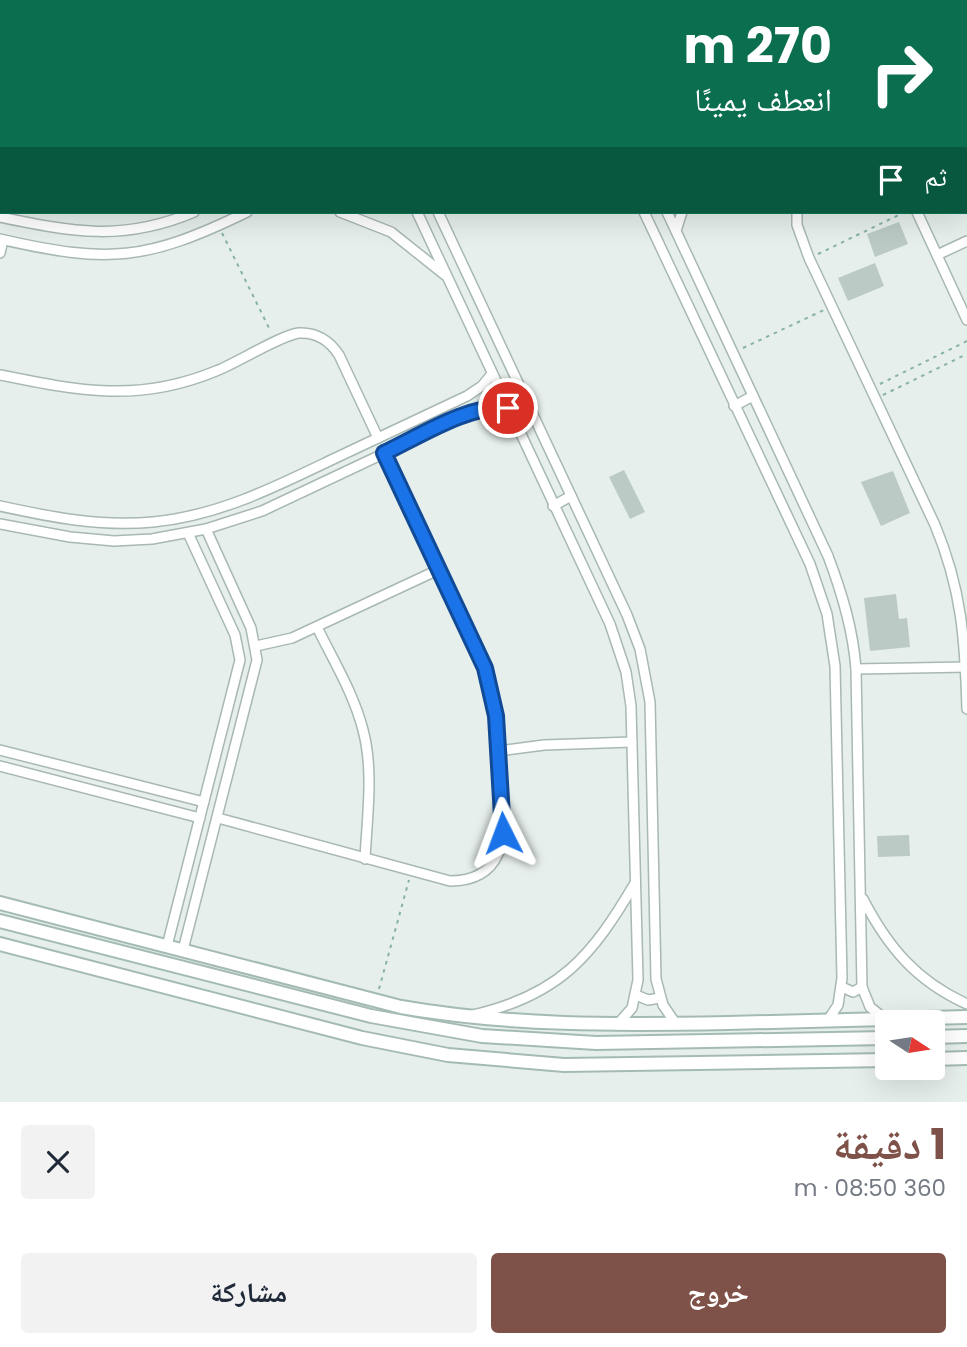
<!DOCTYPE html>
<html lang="ar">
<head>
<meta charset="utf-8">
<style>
	:root { --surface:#fff; --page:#f2f2f3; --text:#1f2937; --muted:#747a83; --accent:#7f5249 }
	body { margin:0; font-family:Poppins,"Noto Naskh Arabic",sans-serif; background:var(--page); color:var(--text); direction:rtl; height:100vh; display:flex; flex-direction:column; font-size:26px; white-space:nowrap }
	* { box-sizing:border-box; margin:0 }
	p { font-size:23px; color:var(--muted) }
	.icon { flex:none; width:38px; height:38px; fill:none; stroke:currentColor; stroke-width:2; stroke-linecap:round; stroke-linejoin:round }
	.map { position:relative; height:1102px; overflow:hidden; direction:ltr }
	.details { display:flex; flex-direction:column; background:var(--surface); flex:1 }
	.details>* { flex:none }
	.hud { position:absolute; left:0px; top:0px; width:968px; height:214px; box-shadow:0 7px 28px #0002; direction:rtl; background:#0b6e4f; color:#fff; overflow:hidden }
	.needle { width:46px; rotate:102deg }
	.buttons { position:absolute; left:875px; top:1010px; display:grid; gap:14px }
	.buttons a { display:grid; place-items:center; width:70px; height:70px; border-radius:7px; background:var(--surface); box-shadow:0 7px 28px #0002; font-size:35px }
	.pin { position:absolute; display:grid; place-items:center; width:60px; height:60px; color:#fff; margin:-30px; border:4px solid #fff; border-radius:50%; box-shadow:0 2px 7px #0007 }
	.me { position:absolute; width:77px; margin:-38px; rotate:357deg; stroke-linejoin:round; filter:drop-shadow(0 0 5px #0008) }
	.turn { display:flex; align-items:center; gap:24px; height:147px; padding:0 21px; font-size:32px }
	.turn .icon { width:91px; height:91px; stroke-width:2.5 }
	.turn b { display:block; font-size:49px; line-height:60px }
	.then { display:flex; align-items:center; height:66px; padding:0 21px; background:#0003; gap:14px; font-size:26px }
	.round { display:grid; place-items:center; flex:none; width:74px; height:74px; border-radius:7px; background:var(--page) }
	.overview { display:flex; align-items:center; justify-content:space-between; height:119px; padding:0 21px }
	h1 { font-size:42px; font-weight:700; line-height:52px; color:var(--accent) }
	.primary-button { display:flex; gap:14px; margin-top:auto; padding:14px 21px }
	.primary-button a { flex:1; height:80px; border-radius:7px; background:var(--accent); color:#fff; font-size:28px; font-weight:700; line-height:80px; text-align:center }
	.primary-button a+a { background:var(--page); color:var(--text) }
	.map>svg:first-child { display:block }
	.building { fill:#bbcac4 }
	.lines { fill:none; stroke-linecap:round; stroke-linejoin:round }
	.street-casing { stroke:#a8b8b2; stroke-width:12 }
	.secondary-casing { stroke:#a4bbb3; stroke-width:16 }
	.path { stroke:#86b3a5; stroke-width:2; stroke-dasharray:3.5 5; stroke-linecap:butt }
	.street { stroke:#fff; stroke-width:9 }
	.secondary { stroke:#fff; stroke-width:12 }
	.route-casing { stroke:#114b97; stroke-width:18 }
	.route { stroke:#1a73e8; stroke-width:12 }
</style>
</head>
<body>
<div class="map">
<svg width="967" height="1102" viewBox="0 0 967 1102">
	<rect width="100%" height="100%" fill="#e6efeb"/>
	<!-- building -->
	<g class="building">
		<polygon points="899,222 908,244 875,257 867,234"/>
		<polygon points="875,263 884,286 848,301 838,278"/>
		<polygon points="624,470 645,512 630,519 609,477"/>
		<polygon points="893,471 910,513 881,526 861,482"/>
		<polygon points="896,594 899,619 907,618 910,647 870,651 864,598"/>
		<polygon points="909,835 910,856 878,857 877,836"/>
	</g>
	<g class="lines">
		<defs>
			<g id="street">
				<polyline points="172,0 173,2"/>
				<polyline points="310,0 310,2"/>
				<polyline points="319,0 319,2"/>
				<polyline points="339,0 340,2"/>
				<polyline points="545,0 546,2"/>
				<polyline points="568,0 569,2"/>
				<polyline points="893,2 897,0"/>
				<polyline points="938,2 942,0"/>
				<polyline points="0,83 2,83"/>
				<polyline points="966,112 967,112"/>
				<polyline points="340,212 391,232 445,275"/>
				<polyline points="417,212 610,624 626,672 631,706 638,980 632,1008 617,1025"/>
				<polyline points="438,212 627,615 640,649 650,702 656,979 663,1005 676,1024"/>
				<polyline points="644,212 810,564 827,614 835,666 842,978 838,1005 828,1020"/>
				<path d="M 667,212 L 828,556 C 842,593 853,629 856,669 L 862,987 L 870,1007 L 885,1019"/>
				<path d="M 797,212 L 797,225 L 809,258 L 935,525 C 962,590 965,640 967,709"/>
				<polyline points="917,212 967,320"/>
				<path d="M 0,217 C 73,232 123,242 194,212"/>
				<polyline points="676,231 682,212"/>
				<path d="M 0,239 C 109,264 146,261 247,212"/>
				<polyline points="0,253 3,240"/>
				<polyline points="937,255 967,241"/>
				<path d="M 0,375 C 79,391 139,403 216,371 C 237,363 281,335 299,333 C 316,332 330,341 339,355 L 378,438"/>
				<polyline points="734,406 753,396"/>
				<path d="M 0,506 C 51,517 100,527 153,522 C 216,516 271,489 327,462 C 374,440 421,418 467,396 L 482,386 L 492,374"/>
				<polyline points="553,506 571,496"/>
				<polyline points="0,524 70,537 114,541 152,539 206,529 262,511 474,411 493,407 508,408"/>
				<path d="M 317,627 C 333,660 354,694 363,730 C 374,771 367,817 365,859"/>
				<polyline points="256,646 292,638 440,569"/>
				<polyline points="856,669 967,667"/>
				<polyline points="0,750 204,802"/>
				<polyline points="498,751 544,745 632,742"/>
				<polyline points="0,766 200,818"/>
				<path d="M 218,818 L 450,881 C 471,881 489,874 498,854 C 509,830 499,728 493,699 C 490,683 485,668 479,653 L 384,453"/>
				<path d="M 863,899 C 888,947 916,981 967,1004"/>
				<polyline points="167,946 240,660 235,635 188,533"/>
				<polyline points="183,950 257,660 251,628 206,529"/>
				<polyline points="842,987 853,992 862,987"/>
				<polyline points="636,995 648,1000 660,998"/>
				<path d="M 473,1015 C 560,995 592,956 635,883"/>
			</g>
			<g id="secondary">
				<path d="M 0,903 L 401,1007 C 510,1026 618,1025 728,1023 C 808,1021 887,1019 967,1017"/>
				<polyline points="0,921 371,1016 482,1036 596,1043 887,1038"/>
				<polyline points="0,944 362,1038 448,1055 564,1065 887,1060"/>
				<polyline points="933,1037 967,1036"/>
				<polyline points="933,1059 967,1058"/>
			</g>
		</defs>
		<!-- street casing -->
		<use href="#street" class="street-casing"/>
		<!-- secondary casing -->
		<use href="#secondary" class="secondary-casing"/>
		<!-- path -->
		<g class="path">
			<polyline points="738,0 739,2"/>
			<polyline points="768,0 769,2"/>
			<polyline points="49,2 50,0"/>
			<polyline points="222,233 271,332"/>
			<polyline points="818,254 905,212"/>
			<polyline points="743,348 824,310"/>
			<polyline points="880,384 967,341"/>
			<polyline points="883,395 967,354"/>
			<polyline points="379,989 409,880"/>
		</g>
		<!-- street -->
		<use href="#street" class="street"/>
		<!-- secondary -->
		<use href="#secondary" class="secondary"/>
	</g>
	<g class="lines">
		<defs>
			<path id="route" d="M 503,833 L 496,716 L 485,668 L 384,453 C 418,437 471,403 508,408"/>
		</defs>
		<!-- route casing -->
		<use href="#route" class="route-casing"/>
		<!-- route -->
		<use href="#route" class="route"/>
	</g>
</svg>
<div class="buttons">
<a><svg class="needle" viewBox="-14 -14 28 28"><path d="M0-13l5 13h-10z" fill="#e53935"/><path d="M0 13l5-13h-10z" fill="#747a83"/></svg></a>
</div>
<div class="pin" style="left:508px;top:408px;background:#d93025"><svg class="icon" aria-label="arrive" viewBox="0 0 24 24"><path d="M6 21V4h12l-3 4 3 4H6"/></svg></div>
<svg class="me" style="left:503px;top:833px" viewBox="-20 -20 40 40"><path d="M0-17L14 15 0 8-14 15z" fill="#1a73e8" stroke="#fff" stroke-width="4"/></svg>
<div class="hud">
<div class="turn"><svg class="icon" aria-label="right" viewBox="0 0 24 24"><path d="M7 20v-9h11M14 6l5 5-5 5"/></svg><div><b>270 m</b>انعطف يمينًا</div></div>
<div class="then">ثم<svg class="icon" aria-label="arrive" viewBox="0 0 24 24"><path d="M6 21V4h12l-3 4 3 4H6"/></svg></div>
</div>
</div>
<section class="details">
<div class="overview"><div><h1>1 دقيقة</h1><p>360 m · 08:50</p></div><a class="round"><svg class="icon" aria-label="close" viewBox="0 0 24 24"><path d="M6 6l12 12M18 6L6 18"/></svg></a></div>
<div class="primary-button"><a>خروج</a><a>مشاركة</a></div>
</section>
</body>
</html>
